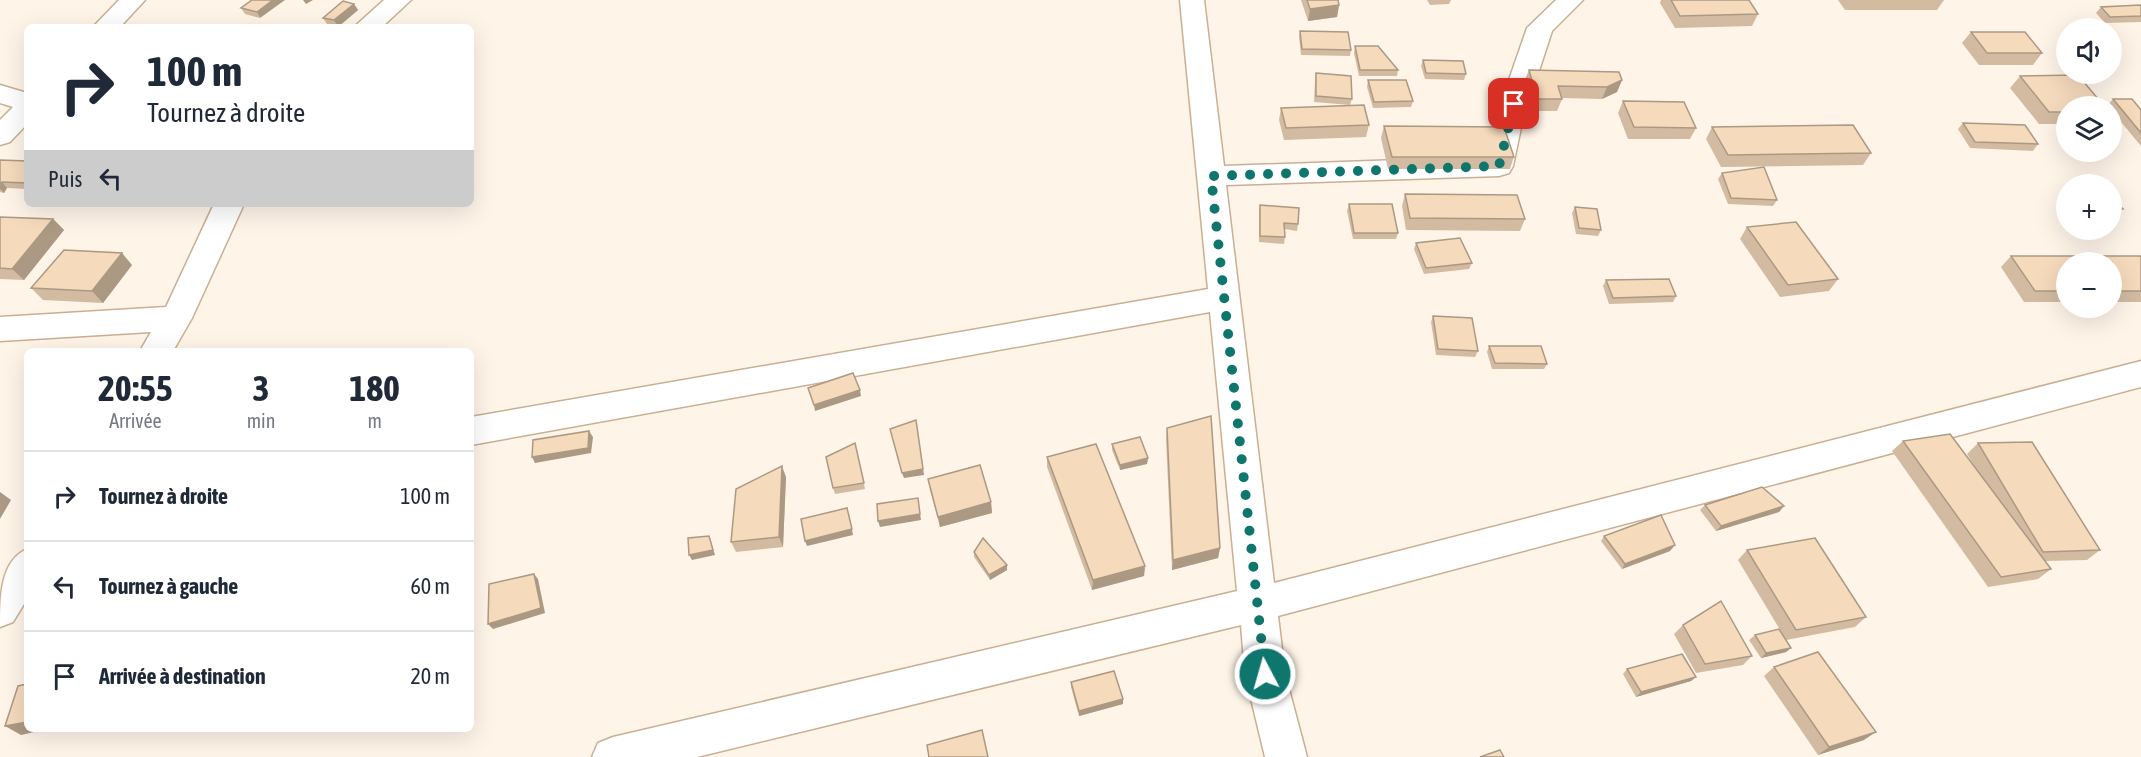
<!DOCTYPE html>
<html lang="fr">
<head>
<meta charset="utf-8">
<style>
	:root { --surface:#fff; --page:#f6f6f7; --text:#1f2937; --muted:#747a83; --line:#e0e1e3 }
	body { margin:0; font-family:"Asap Condensed",sans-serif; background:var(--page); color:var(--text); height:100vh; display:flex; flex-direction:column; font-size:22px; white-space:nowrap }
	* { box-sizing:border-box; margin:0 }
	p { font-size:20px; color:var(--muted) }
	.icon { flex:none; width:33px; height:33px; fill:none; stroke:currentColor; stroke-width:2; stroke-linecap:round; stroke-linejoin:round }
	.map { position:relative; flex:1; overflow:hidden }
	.side { position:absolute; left:24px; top:348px; width:450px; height:384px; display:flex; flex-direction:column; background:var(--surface); border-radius:9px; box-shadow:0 6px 24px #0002 }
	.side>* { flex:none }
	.guide { position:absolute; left:24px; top:24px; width:450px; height:183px; border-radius:9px; box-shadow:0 6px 24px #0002; background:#fff; color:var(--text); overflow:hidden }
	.tools { position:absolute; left:2056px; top:18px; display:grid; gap:12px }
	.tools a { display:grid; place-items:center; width:66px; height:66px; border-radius:50%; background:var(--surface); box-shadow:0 6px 24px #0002; font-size:30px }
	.pin { position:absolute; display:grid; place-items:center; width:51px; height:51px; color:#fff; margin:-26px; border-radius:12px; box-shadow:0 3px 9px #0006 }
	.me { position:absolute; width:66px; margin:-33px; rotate:354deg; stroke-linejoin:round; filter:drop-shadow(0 0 4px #0008) }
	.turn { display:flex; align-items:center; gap:21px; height:126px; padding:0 24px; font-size:27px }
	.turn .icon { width:78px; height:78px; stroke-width:2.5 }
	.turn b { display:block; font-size:42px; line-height:51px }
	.then { display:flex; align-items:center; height:57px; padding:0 24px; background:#0003; gap:12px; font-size:22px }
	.eta { display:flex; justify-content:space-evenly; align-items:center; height:102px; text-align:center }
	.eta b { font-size:36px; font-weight:700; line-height:42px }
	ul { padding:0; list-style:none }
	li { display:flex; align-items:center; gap:18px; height:90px; padding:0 24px; border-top:2px solid var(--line) }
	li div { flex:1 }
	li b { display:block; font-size:22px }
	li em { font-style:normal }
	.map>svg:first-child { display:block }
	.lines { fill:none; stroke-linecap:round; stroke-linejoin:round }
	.minor-casing { stroke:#c9af93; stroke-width:3 }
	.minor { fill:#fff; fill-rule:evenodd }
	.wall { fill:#d3bba2 }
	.shaded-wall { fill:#ac9984 }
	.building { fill:#f5dabc; stroke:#ac9984; stroke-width:1.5 }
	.route { stroke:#0f766e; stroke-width:10; stroke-dasharray:0 18 }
</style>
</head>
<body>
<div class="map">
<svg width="2141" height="757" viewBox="0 0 2141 757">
	<rect width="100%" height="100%" fill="#fff4e8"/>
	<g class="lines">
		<defs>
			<g id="minor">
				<polygon points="119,0 145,0 120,27 93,27"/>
				<polygon points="384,0 411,0 382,27 354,27"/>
				<polygon points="1180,0 1204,0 1224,166 1487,157 1494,123 1527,28 1556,0 1583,0 1552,31 1522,123 1513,166 1509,173 1499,176 1226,185 1274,583 2141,361 2141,387 1278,616 1285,674 1307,757 1265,757 1245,674 1241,625 697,757 592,757 598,743 613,737 1237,591 1210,312 471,445 471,417 1208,289"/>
				<polygon points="0,85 27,93 27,124 10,142 0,145 0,120 13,107 0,103"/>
				<polygon points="214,204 244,204 192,318 173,351 140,351 151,332 0,341 0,317 166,307"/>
				<path d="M 27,549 L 27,599 L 13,622 L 0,627 C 0,597 0,561 27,549 Z"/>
			</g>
		</defs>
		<!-- minor casing -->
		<use href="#minor" class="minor-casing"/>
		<!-- minor -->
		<use href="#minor" class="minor"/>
	</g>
	<!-- wall -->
	<g class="wall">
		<polygon points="252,0 260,18 245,14 241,8"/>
		<polygon points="1301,0 1338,0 1339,5 1337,17 1308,21"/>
		<polygon points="1427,0 1451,0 1449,4 1430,5"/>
		<polygon points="1661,0 1749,0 1758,14 1752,26 1675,28 1660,3"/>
		<polygon points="1838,0 1944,0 1937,10 1845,10"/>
		<polygon points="354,4 358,10 338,27 327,24 323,18"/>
		<polygon points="2141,5 2141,22 2105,23 2096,13 2101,7"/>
		<polygon points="1300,31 1351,50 1350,56 1301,55 1299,37"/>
		<polygon points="1971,32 2042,53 2033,65 1979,65 1962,43"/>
		<polygon points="1355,46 1398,70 1397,76 1359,76 1354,53"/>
		<polygon points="1423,60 1466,74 1464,80 1425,79 1421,66"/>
		<polygon points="1529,70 1622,80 1617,92 1602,99 1562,98 1562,99 1557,111 1533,111 1524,82"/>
		<polygon points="1316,73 1352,99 1350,105 1314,102 1315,80"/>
		<polygon points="2020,76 2067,106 2067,124 2039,124 2010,88"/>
		<polygon points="1368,80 1413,101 1411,107 1373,108 1367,87"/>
		<polygon points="2113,99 2141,110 2141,146 2112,111 2112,106 2109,106 2108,105"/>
		<polygon points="1623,101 1696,128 1690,139 1628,139 1618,113"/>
		<polygon points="1281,108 1369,125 1366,137 1284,140 1279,120"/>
		<polygon points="1963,123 2038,144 2033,151 1970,148 1958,129"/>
		<polygon points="1384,126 1514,157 1510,169 1388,169 1381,138"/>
		<polygon points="1712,127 1871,153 1863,165 1721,167 1706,139"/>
		<polygon points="0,160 27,161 27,189 7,188 4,193 0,192"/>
		<polygon points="1722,173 1777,200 1773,206 1728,204 1718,179"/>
		<polygon points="1405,194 1525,219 1520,231 1406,230 1402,206"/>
		<polygon points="2112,198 2123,209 2117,216 2112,216"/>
		<polygon points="1349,204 1398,233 1396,239 1353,239 1347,211"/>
		<polygon points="1260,205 1298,224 1297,231 1285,229 1285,237 1284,244 1259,242 1259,211"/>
		<polygon points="1575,207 1601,230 1598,236 1576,234 1572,213"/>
		<polygon points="0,217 53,219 64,230 24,280 0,279"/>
		<polygon points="1747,227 1838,279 1829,291 1780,297 1740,239"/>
		<polygon points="1416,243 1472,263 1469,269 1424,274 1414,249"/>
		<polygon points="2011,256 2141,256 2141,302 2112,302 2112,262 2067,262 2067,302 2024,302 2001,267"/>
		<polygon points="132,265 103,303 43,300 31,288"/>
		<polygon points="1606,280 1676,296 1673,302 1609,304 1603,286"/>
		<polygon points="1433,316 1478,351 1475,357 1436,355 1431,322"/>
		<polygon points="1489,346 1547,364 1544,369 1492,369 1487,352"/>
		<polygon points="1167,428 1220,548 1218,558 1172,570 1166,439"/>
		<polygon points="1903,441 1975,467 1967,454 1978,443 2100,550 2087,560 2046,561 2051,569 2038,579 1988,587 1892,451"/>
		<polygon points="855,443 865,489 835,494 833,488"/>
		<polygon points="1112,444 1148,458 1147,464 1120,470 1112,450"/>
		<polygon points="1047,457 1145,566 1144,576 1092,590 1047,467"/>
		<polygon points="786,477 783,547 736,552 731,542"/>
		<polygon points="928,479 991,502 992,513 940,527 930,490"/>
		<polygon points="1705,505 1784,506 1779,512 1716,531 1700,510"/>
		<polygon points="1604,536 1670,551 1622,569 1601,541"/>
		<polygon points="1747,550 1866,617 1855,627 1786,640 1791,648 1786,652 1761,658 1749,640 1755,635 1785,638 1738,560"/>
		<polygon points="974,552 1007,565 1007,570 990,580 974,557"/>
		<polygon points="1683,625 1752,656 1743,665 1696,673 1674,634"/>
		<polygon points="1774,667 1864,740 1818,755 1764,676"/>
		<polygon points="1627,669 1696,677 1691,681 1636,697 1623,674"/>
		<polygon points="1071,682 1123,699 1123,704 1079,716 1071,687"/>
	</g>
	<!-- shaded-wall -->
	<g class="shaded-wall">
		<polygon points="273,0 285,0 260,18 257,12"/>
		<polygon points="303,0 313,0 306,4"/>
		<polygon points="354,4 358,10 338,27 334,20"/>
		<polygon points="1339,5 1337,17 1308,21 1310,9"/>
		<polygon points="1622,80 1617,92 1602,99 1607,87"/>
		<polygon points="2,182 7,188 4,193 0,189 0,184"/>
		<polygon points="53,219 64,230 24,280 12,269"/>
		<polygon points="122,253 132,265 103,303 92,291"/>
		<polygon points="860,390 861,396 815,411 814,405"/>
		<polygon points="917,425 924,475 904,478 902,473"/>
		<polygon points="589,431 593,437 591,453 535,463 532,457"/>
		<polygon points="1148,458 1147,464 1120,470 1120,465"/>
		<polygon points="782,466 786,477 783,547 779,537"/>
		<polygon points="0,492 11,500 0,519"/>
		<polygon points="918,498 921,520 880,527 878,521"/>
		<polygon points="991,502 992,513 940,527 938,517"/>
		<polygon points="1784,506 1779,512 1716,531 1721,526"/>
		<polygon points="849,514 853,535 807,546 805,541"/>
		<polygon points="709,536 715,555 692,560 689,555"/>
		<polygon points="1675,545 1670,551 1622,569 1625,564"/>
		<polygon points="1220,548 1218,558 1172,570 1173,560"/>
		<polygon points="1007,565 1007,570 990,580 989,575"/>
		<polygon points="1145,566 1144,576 1092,590 1093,580"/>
		<polygon points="534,574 538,579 545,613 493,629 488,624"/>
		<polygon points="1791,648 1786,652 1761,658 1766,653"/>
		<polygon points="1696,677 1691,681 1636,697 1641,692"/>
		<polygon points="1123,699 1123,704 1079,716 1079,711"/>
		<polygon points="27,722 27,729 48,729 21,735 5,726"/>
		<polygon points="1876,732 1864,740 1818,755 1829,747"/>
	</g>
	<!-- building -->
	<g class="building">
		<polygon points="252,0 273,0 257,12 241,8"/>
		<polygon points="1307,0 1338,0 1339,5 1310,9"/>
		<polygon points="1671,0 1749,0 1758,14 1680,16"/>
		<polygon points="343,1 354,4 334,20 323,18"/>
		<polygon points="2141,5 2141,16 2110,17 2101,7"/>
		<polygon points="1300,31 1348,32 1351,50 1302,49"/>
		<polygon points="1971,32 2025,32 2042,53 1987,53"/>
		<polygon points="1355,46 1378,46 1398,70 1360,70"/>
		<polygon points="1423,60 1463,61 1466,74 1426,73"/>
		<polygon points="1529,70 1619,72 1622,80 1607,87 1558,86 1562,99 1537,99"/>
		<polygon points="1316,73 1351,76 1352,99 1316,96"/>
		<polygon points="2078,75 2104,106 2067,106 2067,112 2049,112 2020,76"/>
		<polygon points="1368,80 1406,80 1413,101 1374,102"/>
		<polygon points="2113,99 2132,99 2141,110 2141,133"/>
		<polygon points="1623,101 1684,102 1696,128 1634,127"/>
		<polygon points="1364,105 1369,125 1286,128 1281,108"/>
		<polygon points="1963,123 2025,125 2038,144 1975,142"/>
		<polygon points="1853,125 1871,153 1728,155 1712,127"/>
		<polygon points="1384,126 1504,127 1514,157 1392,157"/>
		<polygon points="0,160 27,161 27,183 2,182 0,184"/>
		<polygon points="1764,167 1777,200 1731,198 1722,173"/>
		<polygon points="1405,194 1517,195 1525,219 1410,218"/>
		<polygon points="2112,198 2123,209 2112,210"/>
		<polygon points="1349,204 1392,204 1398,233 1354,233"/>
		<polygon points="1260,205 1299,208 1298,224 1284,223 1285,237 1260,236"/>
		<polygon points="1575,207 1597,209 1601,230 1579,228"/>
		<polygon points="0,217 53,219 12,269 0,268"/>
		<polygon points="1796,222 1838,279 1788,285 1747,227"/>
		<polygon points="1460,238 1472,263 1426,268 1416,243"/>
		<polygon points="64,250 122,253 92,291 31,288"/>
		<polygon points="2011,256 2141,256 2141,291 2112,291 2112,262 2067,262 2067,291 2035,291"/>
		<polygon points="1669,279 1676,296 1613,298 1606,280"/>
		<polygon points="1433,316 1472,318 1478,351 1438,349"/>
		<polygon points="1489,346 1541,346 1547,364 1495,363"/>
		<polygon points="853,373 860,390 814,405 808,388"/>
		<polygon points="1211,416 1220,548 1173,560 1167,428"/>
		<polygon points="916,420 923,469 902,473 890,429"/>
		<polygon points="589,431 588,448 532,457 533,440"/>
		<polygon points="1950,434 2051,569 2001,577 1903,441"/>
		<polygon points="1140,437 1148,458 1120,465 1112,444"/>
		<polygon points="2032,442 2100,550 2043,552 1978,443"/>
		<polygon points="855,443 864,483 833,488 826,457"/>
		<polygon points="1096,444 1145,566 1093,580 1047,457"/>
		<polygon points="980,465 991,502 938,517 928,479"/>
		<polygon points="782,466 779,537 731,542 736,489"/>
		<polygon points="1762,487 1784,506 1721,526 1705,505"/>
		<polygon points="918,498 920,514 878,521 877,504"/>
		<polygon points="847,508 852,529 805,541 801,519"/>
		<polygon points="1661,515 1675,545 1625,564 1604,536"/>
		<polygon points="709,536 713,550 689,555 688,538"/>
		<polygon points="983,538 1007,565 989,575 974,552"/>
		<polygon points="1815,538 1866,617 1796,630 1747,550"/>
		<polygon points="534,574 541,608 488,624 489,584"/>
		<polygon points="1721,601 1752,656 1705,664 1683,625"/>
		<polygon points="1779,629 1791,648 1766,653 1755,635"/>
		<polygon points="1818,652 1876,732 1829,747 1774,667"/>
		<polygon points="1682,654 1696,677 1641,692 1627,669"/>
		<polygon points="1114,671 1123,699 1079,711 1071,682"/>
		<polygon points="27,684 27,722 5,726 18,686"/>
		<polygon points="982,730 988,757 929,757 927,745"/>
		<polygon points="1500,750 1504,757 1480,757"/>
	</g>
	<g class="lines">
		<!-- route -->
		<polyline class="route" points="1265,674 1211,176 1499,166 1514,104"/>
	</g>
</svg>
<div class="tools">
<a><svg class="icon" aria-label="sound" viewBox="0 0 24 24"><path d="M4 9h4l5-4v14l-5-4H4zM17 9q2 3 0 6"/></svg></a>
<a><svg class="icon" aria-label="layers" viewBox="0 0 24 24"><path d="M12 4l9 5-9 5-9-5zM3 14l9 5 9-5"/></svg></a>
<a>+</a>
<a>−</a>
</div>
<div class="pin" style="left:1514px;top:104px;background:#d93025"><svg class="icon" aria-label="arrive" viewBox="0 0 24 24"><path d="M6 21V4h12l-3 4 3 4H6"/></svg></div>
<svg class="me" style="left:1265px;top:674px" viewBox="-20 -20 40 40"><circle r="17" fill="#0f766e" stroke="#fff" stroke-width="3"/><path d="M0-11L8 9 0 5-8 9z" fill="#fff"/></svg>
<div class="guide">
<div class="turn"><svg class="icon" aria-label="right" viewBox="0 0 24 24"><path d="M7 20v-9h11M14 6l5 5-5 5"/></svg><div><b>100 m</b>Tournez à droite</div></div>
<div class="then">Puis<svg class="icon" aria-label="left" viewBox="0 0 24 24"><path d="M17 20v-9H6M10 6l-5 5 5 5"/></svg></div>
</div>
<section class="side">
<div class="eta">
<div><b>20:55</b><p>Arrivée</p></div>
<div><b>3</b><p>min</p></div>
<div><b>180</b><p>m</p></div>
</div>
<ul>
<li><svg class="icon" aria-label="right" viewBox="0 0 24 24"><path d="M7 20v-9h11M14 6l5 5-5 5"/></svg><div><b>Tournez à droite</b></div><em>100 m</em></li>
<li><svg class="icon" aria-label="left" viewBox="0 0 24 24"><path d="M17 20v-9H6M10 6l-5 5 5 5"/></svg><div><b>Tournez à gauche</b></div><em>60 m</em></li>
<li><svg class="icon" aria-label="arrive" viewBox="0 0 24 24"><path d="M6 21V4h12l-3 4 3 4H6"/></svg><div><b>Arrivée à destination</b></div><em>20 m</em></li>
</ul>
</section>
</div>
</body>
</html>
